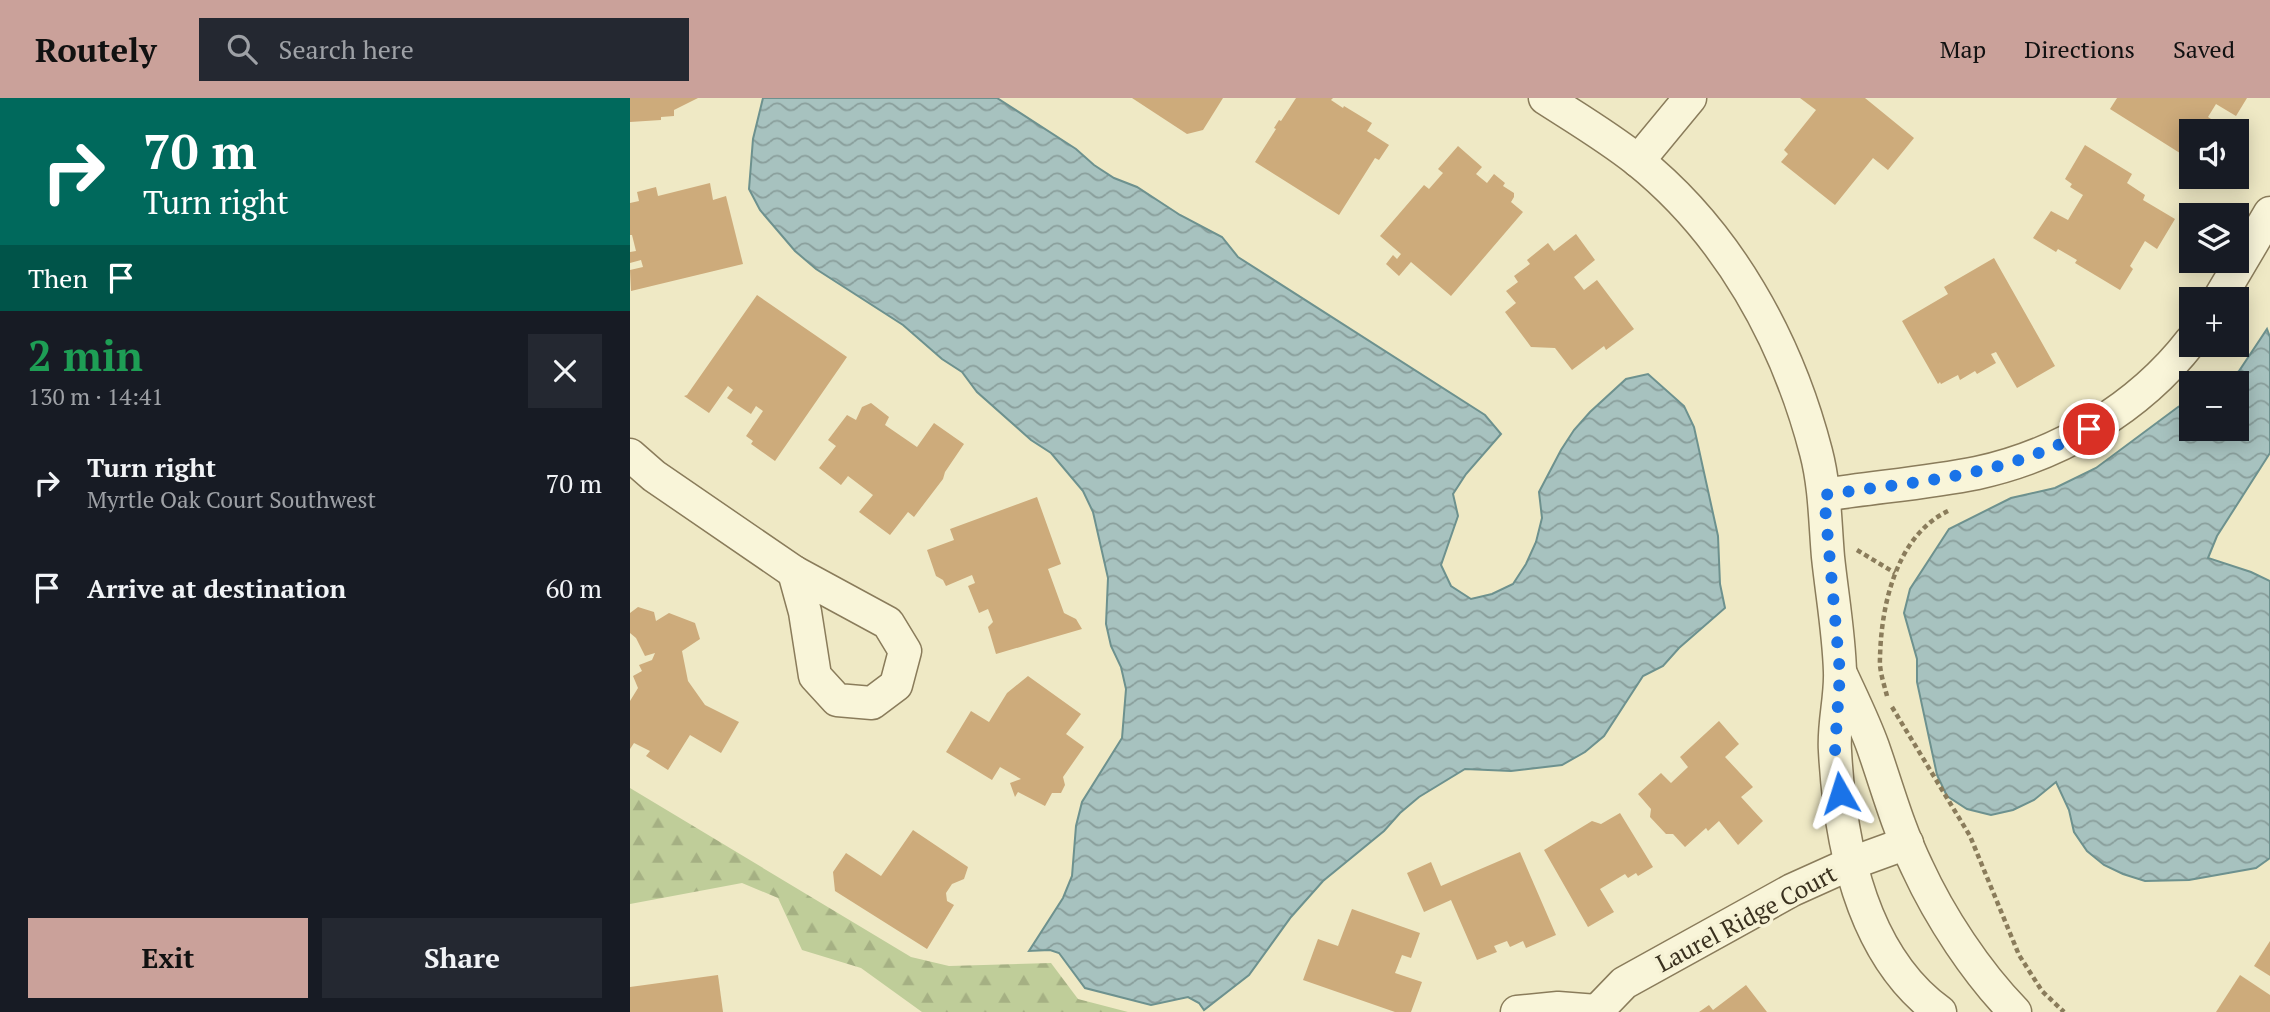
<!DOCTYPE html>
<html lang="en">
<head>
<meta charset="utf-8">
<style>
	:root { --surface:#171b24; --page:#242831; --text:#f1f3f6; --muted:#9ea1a6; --accent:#caa19a }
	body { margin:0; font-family:"PT Serif",serif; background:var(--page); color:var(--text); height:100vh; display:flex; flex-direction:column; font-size:26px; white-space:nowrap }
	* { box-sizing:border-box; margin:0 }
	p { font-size:23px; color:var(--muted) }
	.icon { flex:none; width:38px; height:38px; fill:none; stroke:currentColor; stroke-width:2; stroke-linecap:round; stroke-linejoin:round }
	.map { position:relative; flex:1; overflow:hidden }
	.sheet { display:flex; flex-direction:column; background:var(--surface); width:630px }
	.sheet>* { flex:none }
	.guide { background:#00695c; color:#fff; overflow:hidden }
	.controls { position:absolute; left:1549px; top:21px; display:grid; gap:14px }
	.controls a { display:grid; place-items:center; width:70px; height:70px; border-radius:0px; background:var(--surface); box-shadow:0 4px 18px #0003; font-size:35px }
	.pin { position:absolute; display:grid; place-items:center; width:60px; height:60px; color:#fff; margin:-30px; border:4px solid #fff; border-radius:50%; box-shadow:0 2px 7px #0007 }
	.me { position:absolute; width:77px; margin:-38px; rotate:354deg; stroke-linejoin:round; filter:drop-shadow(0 0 5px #0008) }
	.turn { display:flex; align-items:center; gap:24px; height:147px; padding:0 28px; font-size:32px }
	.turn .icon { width:91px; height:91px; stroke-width:2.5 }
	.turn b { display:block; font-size:49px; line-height:60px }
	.then { display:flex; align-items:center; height:66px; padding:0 28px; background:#0003; gap:14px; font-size:26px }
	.round { display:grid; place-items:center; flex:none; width:74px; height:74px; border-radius:0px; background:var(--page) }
	.headline { display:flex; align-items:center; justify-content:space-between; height:119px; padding:0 28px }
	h1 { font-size:42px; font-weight:800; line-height:52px; color:#1e9e55 }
	.primary-button { display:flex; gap:14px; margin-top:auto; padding:14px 28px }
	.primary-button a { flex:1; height:80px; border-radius:0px; background:var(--accent); color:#111; font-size:28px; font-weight:800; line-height:80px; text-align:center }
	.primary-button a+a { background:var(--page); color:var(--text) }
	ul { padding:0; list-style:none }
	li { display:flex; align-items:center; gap:21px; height:105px; padding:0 28px }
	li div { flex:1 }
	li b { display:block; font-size:26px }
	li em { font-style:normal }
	header { display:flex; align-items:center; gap:42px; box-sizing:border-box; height:98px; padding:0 35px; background:var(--accent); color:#111 }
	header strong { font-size:33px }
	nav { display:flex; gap:38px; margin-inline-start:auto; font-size:24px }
	.search { width:490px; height:63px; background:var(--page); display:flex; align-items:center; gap:18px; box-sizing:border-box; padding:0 24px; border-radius:0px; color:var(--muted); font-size:26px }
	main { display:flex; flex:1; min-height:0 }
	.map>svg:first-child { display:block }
	.forest { fill:url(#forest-firs) }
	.water { fill:url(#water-waves); stroke:#6d918e; stroke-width:2 }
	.building { fill:#cdab7b }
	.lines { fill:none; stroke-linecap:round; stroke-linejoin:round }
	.minor-casing { stroke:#8a7c5b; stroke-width:35 }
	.path { stroke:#8a7c5b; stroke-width:4.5; stroke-dasharray:5 3.5; stroke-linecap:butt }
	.minor { stroke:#f9f5d9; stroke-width:32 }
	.route { stroke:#1a73e8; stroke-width:12; stroke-dasharray:0 21.6 }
	.labels { text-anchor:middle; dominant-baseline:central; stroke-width:7; stroke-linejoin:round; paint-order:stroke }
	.street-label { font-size:24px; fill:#3a311f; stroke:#f6f2d5 }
</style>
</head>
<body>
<header>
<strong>Routely</strong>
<div class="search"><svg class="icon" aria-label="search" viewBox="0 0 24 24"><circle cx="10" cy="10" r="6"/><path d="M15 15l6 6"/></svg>Search here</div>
<nav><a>Map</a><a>Directions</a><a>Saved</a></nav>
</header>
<main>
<section class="sheet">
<div class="guide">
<div class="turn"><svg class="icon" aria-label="right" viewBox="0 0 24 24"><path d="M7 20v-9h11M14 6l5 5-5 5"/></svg><div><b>70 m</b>Turn right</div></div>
<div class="then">Then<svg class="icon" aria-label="arrive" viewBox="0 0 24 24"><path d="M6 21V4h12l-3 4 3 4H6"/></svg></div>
</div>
<div class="headline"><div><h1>2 min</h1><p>130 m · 14:41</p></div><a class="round"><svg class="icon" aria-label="close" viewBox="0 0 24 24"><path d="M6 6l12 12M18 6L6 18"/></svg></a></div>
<ul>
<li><svg class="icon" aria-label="right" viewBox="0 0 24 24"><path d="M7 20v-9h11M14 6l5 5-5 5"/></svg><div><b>Turn right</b><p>Myrtle Oak Court Southwest</p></div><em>70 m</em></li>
<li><svg class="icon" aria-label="arrive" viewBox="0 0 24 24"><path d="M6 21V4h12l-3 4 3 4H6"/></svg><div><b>Arrive at destination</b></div><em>60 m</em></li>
</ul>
<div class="primary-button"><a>Exit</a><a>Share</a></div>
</section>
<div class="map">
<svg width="1640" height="914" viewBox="0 0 1640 914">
	<defs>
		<pattern id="forest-firs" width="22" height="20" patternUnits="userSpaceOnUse" patternTransform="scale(1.75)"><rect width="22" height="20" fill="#bfcd99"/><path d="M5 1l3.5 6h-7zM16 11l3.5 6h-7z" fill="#a5b083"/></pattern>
		<pattern id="water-waves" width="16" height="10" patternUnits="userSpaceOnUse" patternTransform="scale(1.75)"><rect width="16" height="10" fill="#a7c2bf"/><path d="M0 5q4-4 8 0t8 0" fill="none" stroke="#899e9b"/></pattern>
	</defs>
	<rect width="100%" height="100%" fill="#efe9c5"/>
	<!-- forest -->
	<polygon class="forest" points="0,690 281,859 319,868 421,865 448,901 498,914 292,914 231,870 172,852 148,800 112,785 0,806"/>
	<!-- water -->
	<g class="water">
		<polygon points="133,0 367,0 446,51 464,67 484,80 507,89 550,117 592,139 608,159 855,317 871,336 836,376 823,396 828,418 811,467 821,488 841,501 862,496 883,486 896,466 906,444 912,420 909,394 931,352 944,332 960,314 996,281 1018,276 1054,308 1064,329 1088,438 1090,486 1095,510 1049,550 1033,568 1013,578 974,638 955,654 932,667 881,673 835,671 789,699 770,715 754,733 693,783 661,819 619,877 574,912 569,905 558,899 521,907 455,890 429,855 420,852 399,853 433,800 442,778 446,728 452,704 492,640 496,591 491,569 481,548 476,526 478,480 463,414 453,393 421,355 401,342 347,294 332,274 312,261 273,227 186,171 165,153 130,112 119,91 123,41"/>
		<polygon points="1637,231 1640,239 1640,355 1587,438 1578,460 1621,474 1640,483 1640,760 1626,770 1559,782 1515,783 1493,776 1474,767 1457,753 1444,734 1439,712 1426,684 1404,702 1383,712 1361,717 1337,711 1317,698 1307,677 1287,584 1287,561 1274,515 1280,491 1319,431 1381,400 1425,390 1466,370 1548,309 1561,302 1561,331 1606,331 1606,285 1593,285 1609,273"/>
	</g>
	<!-- building -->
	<g class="building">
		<polygon points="0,0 68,0 44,12 44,18 31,19 31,22 0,24"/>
		<polygon points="502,0 593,0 573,32 557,36"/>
		<polygon points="666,0 703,0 701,2 713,10 714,8 742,25 737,33 759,47 749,62 745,60 709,117 625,64 646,31 644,30 649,22 651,23"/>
		<polygon points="1170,0 1235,0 1284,40 1258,72 1243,60 1205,107 1151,64 1158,56 1154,52 1186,12"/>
		<polygon points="1487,0 1617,0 1606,18 1586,6 1578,19 1584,23 1578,33 1561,33 1561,62 1480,11"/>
		<polygon points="1455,47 1502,76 1497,85 1515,97 1513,102 1545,121 1527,151 1515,143 1500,168 1503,171 1490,192 1445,165 1447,162 1428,151 1426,154 1403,140 1421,113 1438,122 1453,97 1440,89 1442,86 1435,81"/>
		<polygon points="828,48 852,69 846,76 857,85 864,76 875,85 873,88 884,95 884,99 881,104 893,114 821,198 781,164 769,178 756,166 763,157 767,161 771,156 750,138 794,87 799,91 813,75 808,71"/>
		<polygon points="80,85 83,102 96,98 113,166 1,193 0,172 13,169 11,162 0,165 0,154 6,153 2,137 0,137 0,105 9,103 7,94 26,89 28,98"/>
		<polygon points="946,136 965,162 944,179 954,192 967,182 1004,231 976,252 974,248 942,272 925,250 901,249 875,214 886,205 876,193 888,184 884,178 900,166 897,162 918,145 924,153"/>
		<polygon points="1364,160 1425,268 1387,290 1366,254 1361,256 1366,265 1347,276 1345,273 1330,282 1328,277 1311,286 1310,284 1308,286 1272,223 1318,196 1314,189"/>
		<polygon points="127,197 217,259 145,363 121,346 123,343 116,338 133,313 126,308 121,316 97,300 103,292 98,288 79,315 54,298 57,297"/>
		<polygon points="241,305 259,319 255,327 287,349 304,325 334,346 315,374 313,381 284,419 278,414 260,437 229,414 243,397 218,378 211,387 189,370 206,348 198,342 217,317 226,322 232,309"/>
		<polygon points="407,399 431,466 418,471 434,515 446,521 452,531 366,556 358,529 363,524 358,511 349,515 338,488 345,485 342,477 316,488 313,482 306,478 297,452 324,442 320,431"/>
		<polygon points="8,509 24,514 26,523 39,515 65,525 70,541 52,553 58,583 75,607 109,624 91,655 60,637 38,672 16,658 20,653 4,645 0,651 0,603 8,590 3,578 12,573 9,567 22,562 25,555 15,558 6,540 0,535 0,515"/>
		<polygon points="398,578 451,616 436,636 454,649 433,679 435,687 431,695 422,695 415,708 388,694 385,699 380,685 391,681 370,669 362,682 316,654 341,613 359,624 377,595"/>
		<polygon points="1089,623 1109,646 1095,659 1123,689 1111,699 1133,723 1108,747 1089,723 1078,733 1076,730 1055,749 1043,736 1036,736 1020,719 1021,711 1008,696 1031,675 1041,685 1058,669 1050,659"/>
		<polygon points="990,715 1023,769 1008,778 1006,775 998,780 995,776 970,791 984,814 958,829 914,752 962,723 971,726"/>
		<polygon points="283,732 338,769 334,781 322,786 316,795 317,803 324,807 297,851 205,793 203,774 216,755 251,778"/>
		<polygon points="890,754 926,837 896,850 893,843 880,849 877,843 864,848 867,854 847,862 821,802 794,814 777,775 801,764 811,788"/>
		<polygon points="722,811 790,835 781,860 772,857 765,875 792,884 781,914 765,914 673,882 688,841 708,848"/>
		<polygon points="1640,843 1640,878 1624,868"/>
		<polygon points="88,877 93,914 0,914 0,889"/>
		<polygon points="1610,877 1640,897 1640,914 1586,914"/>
		<polygon points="1116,887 1137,914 1069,914 1079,907 1083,912"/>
	</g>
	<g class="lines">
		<defs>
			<g id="minor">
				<path d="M 915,0 C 946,20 978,39 1007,62 C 1098,135 1157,242 1186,354 C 1195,388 1195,424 1198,459 C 1202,497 1209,536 1210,574 C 1211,600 1203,627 1205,653 C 1210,745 1231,857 1310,914"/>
				<polyline points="1008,63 1060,0"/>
				<polyline points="1589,201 1640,115"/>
				<polyline points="0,357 24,378 164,474"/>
				<path d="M 1194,397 C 1245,389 1297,385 1347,375 C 1430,357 1509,310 1561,243"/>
				<polygon points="164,474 258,525 275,553 266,587 242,605 207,602 185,578 175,514"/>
				<path d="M 1211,576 C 1222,600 1234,624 1243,649 C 1257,689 1268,730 1287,769 C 1310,819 1346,874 1385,914"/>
				<polyline points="887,914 928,910 967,913"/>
				<polyline points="966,914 994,885 1162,792 1222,765 1277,745"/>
			</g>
		</defs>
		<!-- minor casing -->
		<use href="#minor" class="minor-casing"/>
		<!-- path -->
		<g class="path">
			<polyline points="1227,452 1265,475"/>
			<path d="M 1257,598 C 1254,586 1249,572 1250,560 C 1251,508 1266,438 1318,413"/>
			<polyline points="1262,609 1340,738 1389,857 1412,893 1434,914"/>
		</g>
		<!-- minor -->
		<use href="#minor" class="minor"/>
	</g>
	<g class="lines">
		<!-- route -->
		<path class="route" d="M 1210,695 L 1205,651 L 1210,575 L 1194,397 C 1285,383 1378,379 1459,331"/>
	</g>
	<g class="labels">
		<!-- street labels -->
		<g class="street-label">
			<text transform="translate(1116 820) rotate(-28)">Laurel Ridge Court</text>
		</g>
	</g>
</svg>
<div class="controls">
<a><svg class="icon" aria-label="sound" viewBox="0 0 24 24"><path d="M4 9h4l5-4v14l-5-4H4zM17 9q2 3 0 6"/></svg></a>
<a><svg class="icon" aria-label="layers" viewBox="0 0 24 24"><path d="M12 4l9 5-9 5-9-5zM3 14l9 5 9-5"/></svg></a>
<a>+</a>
<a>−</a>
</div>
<div class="pin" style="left:1459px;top:331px;background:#d93025"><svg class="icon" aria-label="arrive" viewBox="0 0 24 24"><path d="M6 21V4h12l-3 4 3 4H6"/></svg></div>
<svg class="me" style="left:1210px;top:695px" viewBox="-20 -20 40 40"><path d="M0-17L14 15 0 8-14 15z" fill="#1a73e8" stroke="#fff" stroke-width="4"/></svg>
</div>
</main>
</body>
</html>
